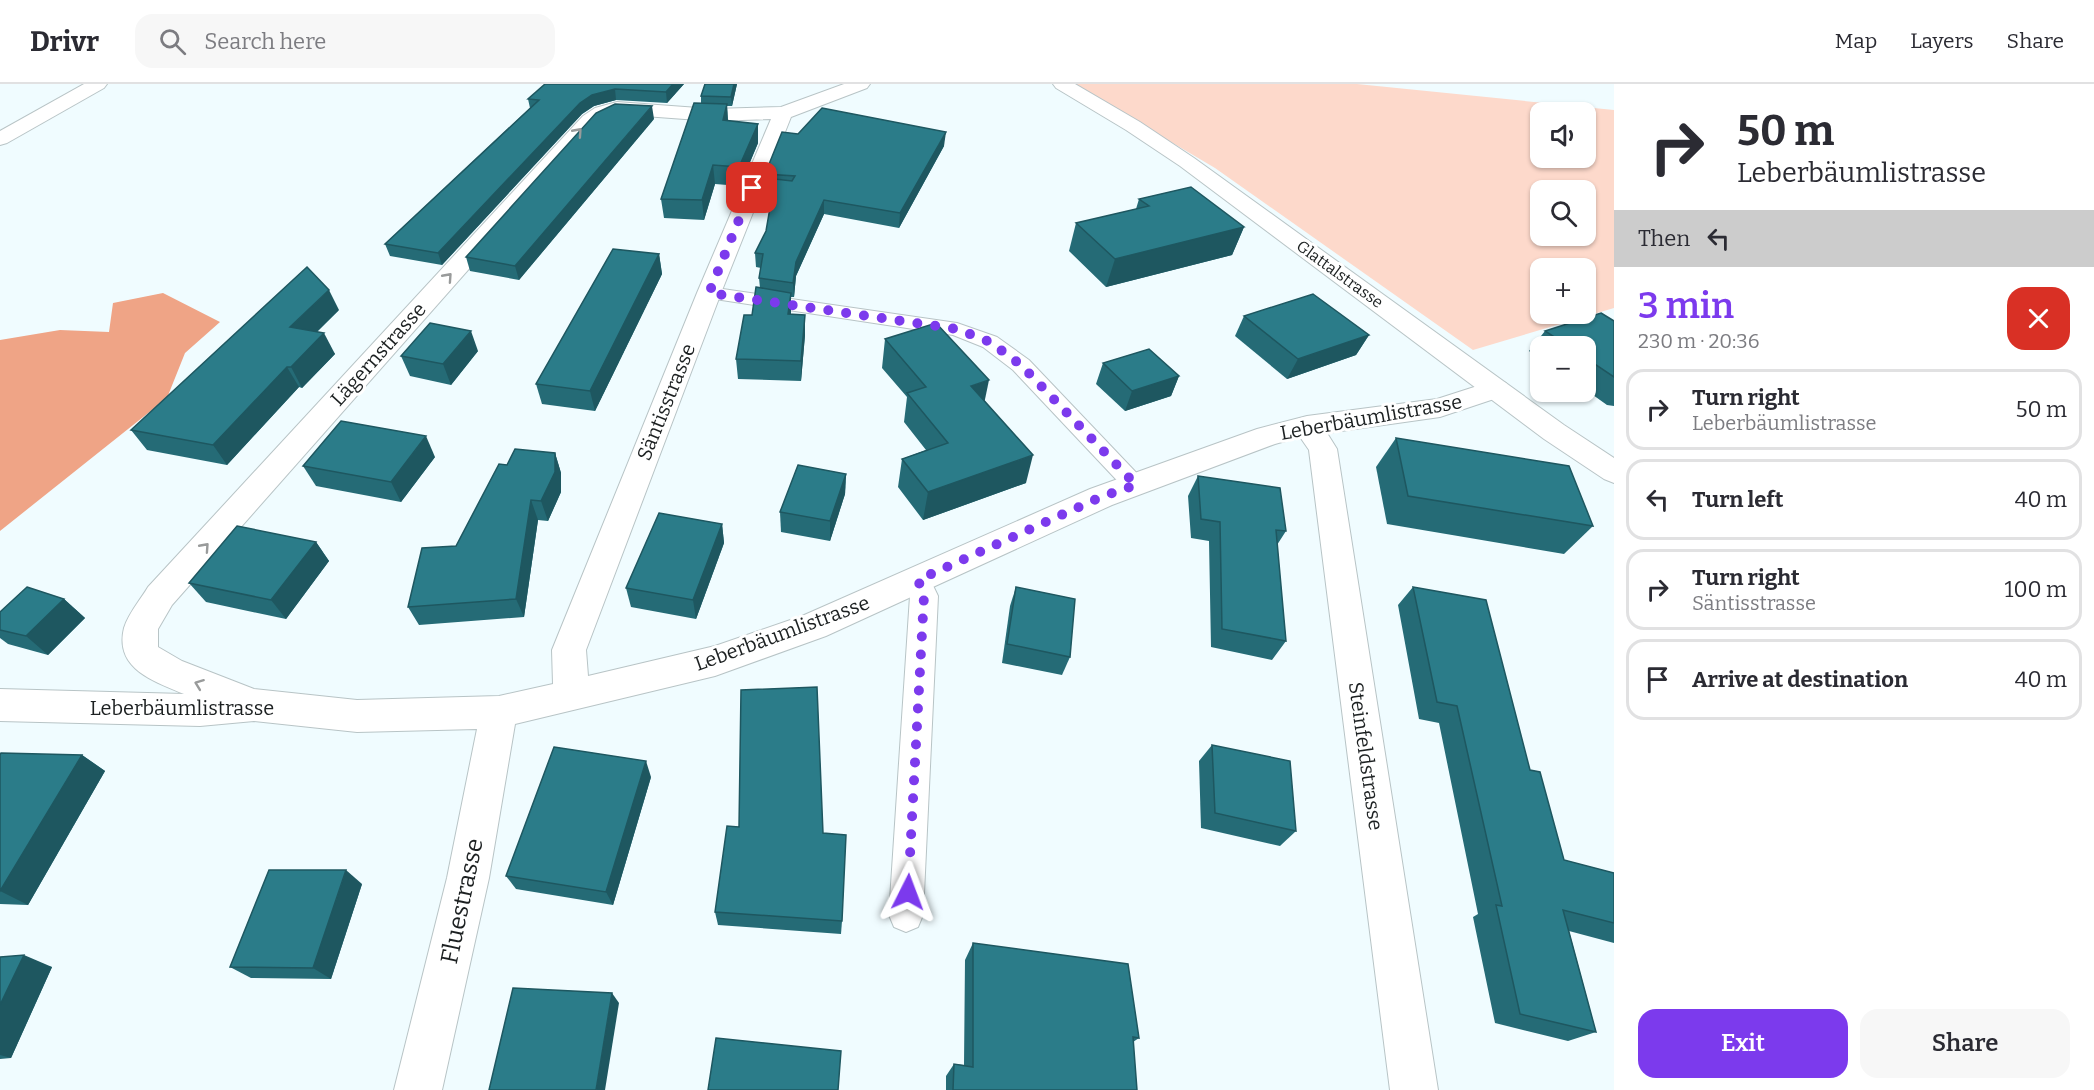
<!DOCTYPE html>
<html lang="en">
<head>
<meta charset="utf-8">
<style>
	:root { --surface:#fff; --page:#f7f7f7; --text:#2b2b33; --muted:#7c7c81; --line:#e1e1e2; --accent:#7c3aed }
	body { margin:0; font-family:Bitter,serif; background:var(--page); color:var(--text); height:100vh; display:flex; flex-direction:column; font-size:22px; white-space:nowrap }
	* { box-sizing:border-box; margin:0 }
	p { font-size:20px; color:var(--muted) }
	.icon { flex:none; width:33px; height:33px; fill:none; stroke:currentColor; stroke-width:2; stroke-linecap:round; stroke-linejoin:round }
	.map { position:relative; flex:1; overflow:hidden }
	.sheet { display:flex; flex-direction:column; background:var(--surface); width:480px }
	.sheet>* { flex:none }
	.top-card { background:#fff; color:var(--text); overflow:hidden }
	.tools { position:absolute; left:1530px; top:18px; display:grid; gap:12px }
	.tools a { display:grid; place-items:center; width:66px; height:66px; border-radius:12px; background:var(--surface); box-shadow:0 2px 4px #0004; font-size:30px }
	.pin { position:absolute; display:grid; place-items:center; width:51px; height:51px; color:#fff; margin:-26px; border-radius:12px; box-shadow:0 3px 9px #0006 }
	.me { position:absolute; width:66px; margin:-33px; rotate:3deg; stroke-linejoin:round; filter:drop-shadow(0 0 4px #0008) }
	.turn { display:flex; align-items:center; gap:21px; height:126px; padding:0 24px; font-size:27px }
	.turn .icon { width:78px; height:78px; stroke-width:2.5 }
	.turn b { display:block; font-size:42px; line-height:51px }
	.then { display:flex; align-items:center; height:57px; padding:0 24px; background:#0003; gap:12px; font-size:22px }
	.round { display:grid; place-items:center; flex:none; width:63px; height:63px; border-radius:18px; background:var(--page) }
	.headline { display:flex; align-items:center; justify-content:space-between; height:102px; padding:0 24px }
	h1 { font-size:36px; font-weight:600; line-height:45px; color:var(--accent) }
	.cta { display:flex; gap:12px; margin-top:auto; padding:12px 24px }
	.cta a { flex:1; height:69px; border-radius:18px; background:var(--accent); color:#fff; font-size:24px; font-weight:600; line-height:69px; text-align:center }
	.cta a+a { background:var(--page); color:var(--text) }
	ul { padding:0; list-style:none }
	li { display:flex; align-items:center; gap:18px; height:81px; margin:0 12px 9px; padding:0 12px; border:3px solid var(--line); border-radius:18px }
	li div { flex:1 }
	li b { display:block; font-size:22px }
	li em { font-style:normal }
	header { display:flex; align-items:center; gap:36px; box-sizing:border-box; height:84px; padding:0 30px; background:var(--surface); border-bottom:2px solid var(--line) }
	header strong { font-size:28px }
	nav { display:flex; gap:33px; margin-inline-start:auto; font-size:21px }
	.search { width:420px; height:54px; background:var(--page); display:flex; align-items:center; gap:15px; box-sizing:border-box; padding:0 21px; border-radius:18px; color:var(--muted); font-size:22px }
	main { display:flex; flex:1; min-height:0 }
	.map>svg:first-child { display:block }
	.green { fill:#fdd9cb; fill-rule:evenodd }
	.forest { fill:#efa486 }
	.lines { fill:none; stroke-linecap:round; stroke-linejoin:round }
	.lane-casing { stroke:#b8c4c6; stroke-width:2 }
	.street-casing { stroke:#b8c4c6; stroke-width:2 }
	.secondary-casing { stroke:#b8c4c6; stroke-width:2 }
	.lane { fill:#fff; fill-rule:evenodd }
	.street { fill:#fff; fill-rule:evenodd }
	.secondary { fill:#fff; fill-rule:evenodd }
	.wall { fill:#256b76 }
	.shaded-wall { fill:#1e5760 }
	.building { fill:#2b7c89; stroke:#1e5760; stroke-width:1.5 }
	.oneway { stroke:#999b9b }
	.route { stroke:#7c3aed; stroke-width:10; stroke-dasharray:0 18 }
	.labels { text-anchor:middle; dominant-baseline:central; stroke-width:6; stroke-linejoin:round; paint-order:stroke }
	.far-street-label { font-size:16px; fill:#1c2021; stroke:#fff }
	.street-label { font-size:20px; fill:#1c2021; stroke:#fff }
	.near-street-label { font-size:24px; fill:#1c2021; stroke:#fff }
</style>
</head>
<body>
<header>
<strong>Drivr</strong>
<div class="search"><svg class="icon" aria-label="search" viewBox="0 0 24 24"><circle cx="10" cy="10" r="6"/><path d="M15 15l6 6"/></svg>Search here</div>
<nav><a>Map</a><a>Layers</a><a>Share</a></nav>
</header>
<main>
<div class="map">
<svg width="1614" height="1006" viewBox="0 0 1614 1006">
	<rect width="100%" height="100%" fill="#f0fcff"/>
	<!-- green -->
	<path class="green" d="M 1073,0 L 1357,0 L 1614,26 L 1614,224 L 1473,266 L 1215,84 ZM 1540,28 L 1586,28 L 1586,74 L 1540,74 ZM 1540,106 L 1586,106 L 1586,152 L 1540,152 ZM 1540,184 L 1586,184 L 1586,230 L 1540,230 Z"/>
	<!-- forest -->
	<polygon class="forest" points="163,209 220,238 185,269 167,314 0,447 0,256 60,246 109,248 113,219"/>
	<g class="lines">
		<defs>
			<g id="lane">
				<polygon points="709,203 957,239 997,253 1029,276 1148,401 1145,407 1136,410 1127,407 1013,286 983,263 953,251 702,213 699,209 702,205"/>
				<polygon points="918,485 927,489 938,512 923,831 918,843 906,848 894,843 889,831 910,512 905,496 909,489"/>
			</g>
			<g id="street">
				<polygon points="84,0 107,0 104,4 7,59 0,61 0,47"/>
				<path d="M 844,0 L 870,0 L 867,4 L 791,33 L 721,209 L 586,566 L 588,592 L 715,562 L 802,532 L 1090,405 L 1257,345 L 1307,332 L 1437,315 L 1496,296 L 1506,299 L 1510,305 L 1506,311 L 1440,333 L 1327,349 L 1337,365 L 1438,1006 L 1390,1006 L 1309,366 L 1300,353 L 1275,360 L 1112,421 L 826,552 L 715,592 L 515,640 L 489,794 L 442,1006 L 394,1006 L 447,794 L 477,645 L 357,648 L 254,637 L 200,642 L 0,637 L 0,605 L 184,610 C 154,597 114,585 124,544 C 128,530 141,515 148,503 L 583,32 L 595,24 L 617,18 L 712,25 L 781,23 ZM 617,30 L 712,37 L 771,35 L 697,209 L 552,566 L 553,600 L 499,612 L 357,616 L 254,605 L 182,577 L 158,563 L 158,545 L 172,521 L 597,40 L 609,32 Z"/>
			</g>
			<polygon id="secondary" points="1053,0 1075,0 1140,38 1194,74 1564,341 1614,374 1614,399 1604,395 1544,355 1180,82 1126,46 1056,4"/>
		</defs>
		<!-- lane casing -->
		<use href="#lane" class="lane-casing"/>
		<!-- street casing -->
		<use href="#street" class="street-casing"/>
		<!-- secondary casing -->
		<use href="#secondary" class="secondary-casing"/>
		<!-- lane -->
		<use href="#lane" class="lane"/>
		<!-- street -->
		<use href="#street" class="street"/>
		<!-- secondary -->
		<use href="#secondary" class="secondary"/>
	</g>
	<!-- wall -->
	<g class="wall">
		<polygon points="545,0 684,0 667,19 616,16 594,22 582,30 442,181 390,172 385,160 530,24 528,15"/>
		<polygon points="737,0 732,22 727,22 728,37 758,40 758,59 740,102 715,100 704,136 664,134 661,115 701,19 701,12"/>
		<polygon points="654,35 519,196 470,187 466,173"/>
		<polygon points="798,50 944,62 899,144 824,130 796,192 794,213 791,213 791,230 805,231 805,251 801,297 738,295 736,275 752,231 760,204 759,194 761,184 756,183 755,169 766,147 773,105 765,104 765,90"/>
		<polygon points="1139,115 1244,143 1232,171 1106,203 1069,167 1076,139 1136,125"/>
		<polygon points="659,170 662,190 595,327 542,320 536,300"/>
		<polygon points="339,226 317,248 335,270 302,304 299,303 227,381 147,366 131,346"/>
		<polygon points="1244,232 1369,251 1356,271 1287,295 1235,252"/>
		<polygon points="1614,237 1614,322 1607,321 1586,306 1586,262 1540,262 1540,275 1529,267 1545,247"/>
		<polygon points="885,255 985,317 1026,399 923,436 898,403 902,375 926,366 904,338 907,313 882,284"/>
		<polygon points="478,267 451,301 410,292 401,272"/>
		<polygon points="1103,279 1179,292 1171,312 1125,327 1096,300"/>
		<polygon points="1396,354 1593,442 1564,470 1387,440 1376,383"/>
		<polygon points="555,369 561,389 561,408 548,437 538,436 524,533 419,541 408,523 456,462 507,381"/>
		<polygon points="435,373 401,418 316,402 303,382"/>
		<polygon points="846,390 845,410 830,457 781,448 780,428"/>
		<polygon points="1198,392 1286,447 1277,461 1286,557 1272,576 1211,563 1209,457 1191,454 1188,412"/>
		<polygon points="722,440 724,459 696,535 631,523 626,504"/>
		<polygon points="316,458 329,477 286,535 206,518 189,499"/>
		<polygon points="1016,503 1070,573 1062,591 1002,579 1010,522"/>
		<polygon points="1413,503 1530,686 1564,776 1614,789 1614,859 1569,847 1596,948 1568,957 1495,939 1473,833 1478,830 1439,639 1419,635 1398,521"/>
		<polygon points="64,515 85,534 48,571 8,560 0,554 0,528"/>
		<polygon points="1212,661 1296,747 1280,762 1201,744 1199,677"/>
		<polygon points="0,671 82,671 105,687 28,821 0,820"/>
		<polygon points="651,693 613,821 516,805 506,792"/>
		<polygon points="823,749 842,837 841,850 718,841 715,828"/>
		<polygon points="362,800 331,895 251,894 230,883"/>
		<polygon points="973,859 1139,954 1133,958 1137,1006 946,1006 946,992 954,980 964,981 965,876"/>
		<polygon points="0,873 52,883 11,974 0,975"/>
	</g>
	<!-- shaded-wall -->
	<g class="shaded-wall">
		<polygon points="673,0 684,0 667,19 666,8"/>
		<polygon points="734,0 737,0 732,22 731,13"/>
		<polygon points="615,5 616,16 594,22 582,30 442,181 438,169 580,19 592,11"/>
		<polygon points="727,20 728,39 723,36"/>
		<polygon points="652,22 654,35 519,196 515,182"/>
		<polygon points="758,40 758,59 740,102 739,83"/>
		<polygon points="946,48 944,62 899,144 900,129"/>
		<polygon points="713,81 715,100 704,136 702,116"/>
		<polygon points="824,116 824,130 796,192 794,213 793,199 796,178"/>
		<polygon points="1244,143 1232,171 1106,203 1115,175"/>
		<polygon points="659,170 662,190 595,327 590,307"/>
		<polygon points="329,206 339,226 301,263 290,243"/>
		<polygon points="791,209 791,229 789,250 788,230"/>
		<polygon points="805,231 805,251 801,297 801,277"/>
		<polygon points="471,247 478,267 451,301 443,280"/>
		<polygon points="324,249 335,270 302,304 291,283"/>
		<polygon points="1369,251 1356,271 1287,295 1298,275"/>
		<polygon points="287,283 299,303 227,381 213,361"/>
		<polygon points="1179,292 1171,312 1125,327 1132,307"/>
		<polygon points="989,296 983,325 971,302"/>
		<polygon points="426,352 435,373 401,418 391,398"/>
		<polygon points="555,369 561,389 561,408 548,437 541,417"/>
		<polygon points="1033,371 1026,399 923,436 928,408"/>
		<polygon points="846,390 845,410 830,457 830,437"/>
		<polygon points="531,416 538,436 524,533 516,515"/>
		<polygon points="722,440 724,459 696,535 693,516"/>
		<polygon points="316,458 329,477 286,535 271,516"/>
		<polygon points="64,515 85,534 48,571 26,552"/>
		<polygon points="82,671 105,687 28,821 0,807"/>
		<polygon points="646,677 651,693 613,821 606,808"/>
		<polygon points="346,786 362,800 331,895 313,884"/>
		<polygon points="24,871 52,883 11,974 0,971 0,921"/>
		<polygon points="612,909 619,919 605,1006 596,1006"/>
	</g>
	<!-- building -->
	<g class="building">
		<polygon points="545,0 673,0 666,8 615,5 592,11 580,19 438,169 385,160 539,16 528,15"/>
		<polygon points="705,0 734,0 731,13 701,12"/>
		<polygon points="694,19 727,20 723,36 758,40 739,83 713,81 702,116 661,115"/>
		<polygon points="615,20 652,22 515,182 466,173 596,29"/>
		<polygon points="822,24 946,48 900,129 824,116 796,178 793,199 759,194 763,170 755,169 766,147 775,95 792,97 795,92 765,90 782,48 798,50"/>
		<polygon points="1191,103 1244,143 1115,175 1076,139 1149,122 1139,115"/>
		<polygon points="613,165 659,170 590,307 536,300"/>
		<polygon points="307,183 329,206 290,243 324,249 291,283 287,283 213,361 131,346"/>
		<polygon points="756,203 791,209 788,230 805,231 801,277 736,275 744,231 752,231"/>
		<polygon points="1313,210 1369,251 1298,275 1244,232"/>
		<polygon points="1601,229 1614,237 1614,293 1586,274 1586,262 1568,262 1545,247"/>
		<polygon points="430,239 471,247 443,280 401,272"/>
		<polygon points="936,239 989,296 971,302 1033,371 928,408 902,375 948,359 907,309 926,303 885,255"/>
		<polygon points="1149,265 1179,292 1132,307 1103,279"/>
		<polygon points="341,337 426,352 391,398 303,382"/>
		<polygon points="1396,354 1569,382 1593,442 1408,412"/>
		<polygon points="515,365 555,369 555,388 541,417 531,416 516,515 408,523 422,464 456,462 499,380 507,381"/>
		<polygon points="798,381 846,390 830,437 780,428"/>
		<polygon points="1198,392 1280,404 1286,447 1276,446 1286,557 1222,545 1220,438 1201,435"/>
		<polygon points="659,429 722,440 693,516 626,504"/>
		<polygon points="237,442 316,458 271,516 189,499"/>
		<polygon points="27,503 64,515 26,552 0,546 0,528"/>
		<polygon points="1016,503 1075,515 1070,573 1007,560"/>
		<polygon points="1413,503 1486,516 1530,686 1540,688 1564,776 1614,789 1614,839 1563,826 1596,948 1520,930 1496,821 1502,822 1457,622 1437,618"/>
		<polygon points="817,603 823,749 846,751 842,837 715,828 727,742 739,743 741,606"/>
		<polygon points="1212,661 1290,677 1296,747 1215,729"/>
		<polygon points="554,663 646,677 606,808 506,792"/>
		<polygon points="1,669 82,671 0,807 0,671"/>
		<polygon points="269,786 346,786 313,884 230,883"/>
		<polygon points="973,859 1128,880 1139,954 1133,953 1137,1006 953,1006 954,980 973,983"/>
		<polygon points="24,871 0,921 0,873"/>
		<polygon points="513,904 612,909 596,1006 489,1006"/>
		<polygon points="716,954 841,967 838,1006 708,1006"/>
	</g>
	<!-- one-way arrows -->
	<defs><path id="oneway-chevron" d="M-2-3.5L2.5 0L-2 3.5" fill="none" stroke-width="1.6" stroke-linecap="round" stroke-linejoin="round" transform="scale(1.5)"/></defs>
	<g class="oneway">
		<use href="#oneway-chevron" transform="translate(578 48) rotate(-48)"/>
		<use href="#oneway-chevron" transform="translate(448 193) rotate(-48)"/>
		<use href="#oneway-chevron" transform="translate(205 463) rotate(-48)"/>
		<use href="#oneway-chevron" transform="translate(199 600) rotate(-159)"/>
	</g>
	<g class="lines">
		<!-- route -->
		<polyline class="route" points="752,104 709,209 957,245 990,258 1021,281 1136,401 1101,413 918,496 924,512 908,808"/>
	</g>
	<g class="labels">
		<!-- far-street labels -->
		<g class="far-street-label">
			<text transform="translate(1340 190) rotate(36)">Glattalstrasse</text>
		</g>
		<!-- street labels -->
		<g class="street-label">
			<text transform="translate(378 270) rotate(-48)">Lägernstrasse</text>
			<text transform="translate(666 318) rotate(-68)">Säntisstrasse</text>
			<text transform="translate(1371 333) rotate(-10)">Leberbäumlistrasse</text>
			<text transform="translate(782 549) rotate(-20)">Leberbäumlistrasse</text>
			<text x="182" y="624">Leberbäumlistrasse</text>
			<text transform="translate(1366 672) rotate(82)">Steinfeldstrasse</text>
		</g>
		<!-- near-street labels -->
		<g class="near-street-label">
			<text transform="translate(462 817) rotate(-78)">Fluestrasse</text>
		</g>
	</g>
</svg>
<div class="tools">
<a><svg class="icon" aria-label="sound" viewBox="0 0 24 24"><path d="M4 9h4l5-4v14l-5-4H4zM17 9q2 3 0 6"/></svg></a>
<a><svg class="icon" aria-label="search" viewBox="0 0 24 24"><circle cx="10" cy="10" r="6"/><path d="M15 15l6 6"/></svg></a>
<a>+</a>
<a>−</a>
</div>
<div class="pin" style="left:752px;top:104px;background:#d93025"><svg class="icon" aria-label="arrive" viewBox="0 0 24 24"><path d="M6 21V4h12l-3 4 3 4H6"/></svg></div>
<svg class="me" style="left:908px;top:808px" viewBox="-20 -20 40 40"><path d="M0-17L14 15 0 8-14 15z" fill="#7c3aed" stroke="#fff" stroke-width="4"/></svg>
</div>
<section class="sheet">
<div class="top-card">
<div class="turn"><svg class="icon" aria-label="right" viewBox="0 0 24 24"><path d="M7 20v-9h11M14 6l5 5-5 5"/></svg><div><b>50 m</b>Leberbäumlistrasse</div></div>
<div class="then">Then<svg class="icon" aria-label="left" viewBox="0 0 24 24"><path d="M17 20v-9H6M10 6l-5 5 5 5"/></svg></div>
</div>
<div class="headline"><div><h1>3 min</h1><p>230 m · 20:36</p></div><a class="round" style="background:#d93025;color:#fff"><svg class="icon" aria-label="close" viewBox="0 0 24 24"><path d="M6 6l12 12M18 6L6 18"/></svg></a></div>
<ul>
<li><svg class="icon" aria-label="right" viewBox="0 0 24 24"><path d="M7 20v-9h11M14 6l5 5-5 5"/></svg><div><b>Turn right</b><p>Leberbäumlistrasse</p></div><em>50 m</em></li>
<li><svg class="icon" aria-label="left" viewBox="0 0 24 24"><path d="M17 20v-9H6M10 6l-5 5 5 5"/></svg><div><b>Turn left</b></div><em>40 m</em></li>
<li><svg class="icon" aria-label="right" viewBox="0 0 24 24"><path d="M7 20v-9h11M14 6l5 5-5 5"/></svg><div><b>Turn right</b><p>Säntisstrasse</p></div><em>100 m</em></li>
<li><svg class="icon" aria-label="arrive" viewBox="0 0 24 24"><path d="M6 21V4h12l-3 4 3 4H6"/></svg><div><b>Arrive at destination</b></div><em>40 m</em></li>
</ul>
<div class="cta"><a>Exit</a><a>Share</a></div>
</section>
</main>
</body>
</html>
